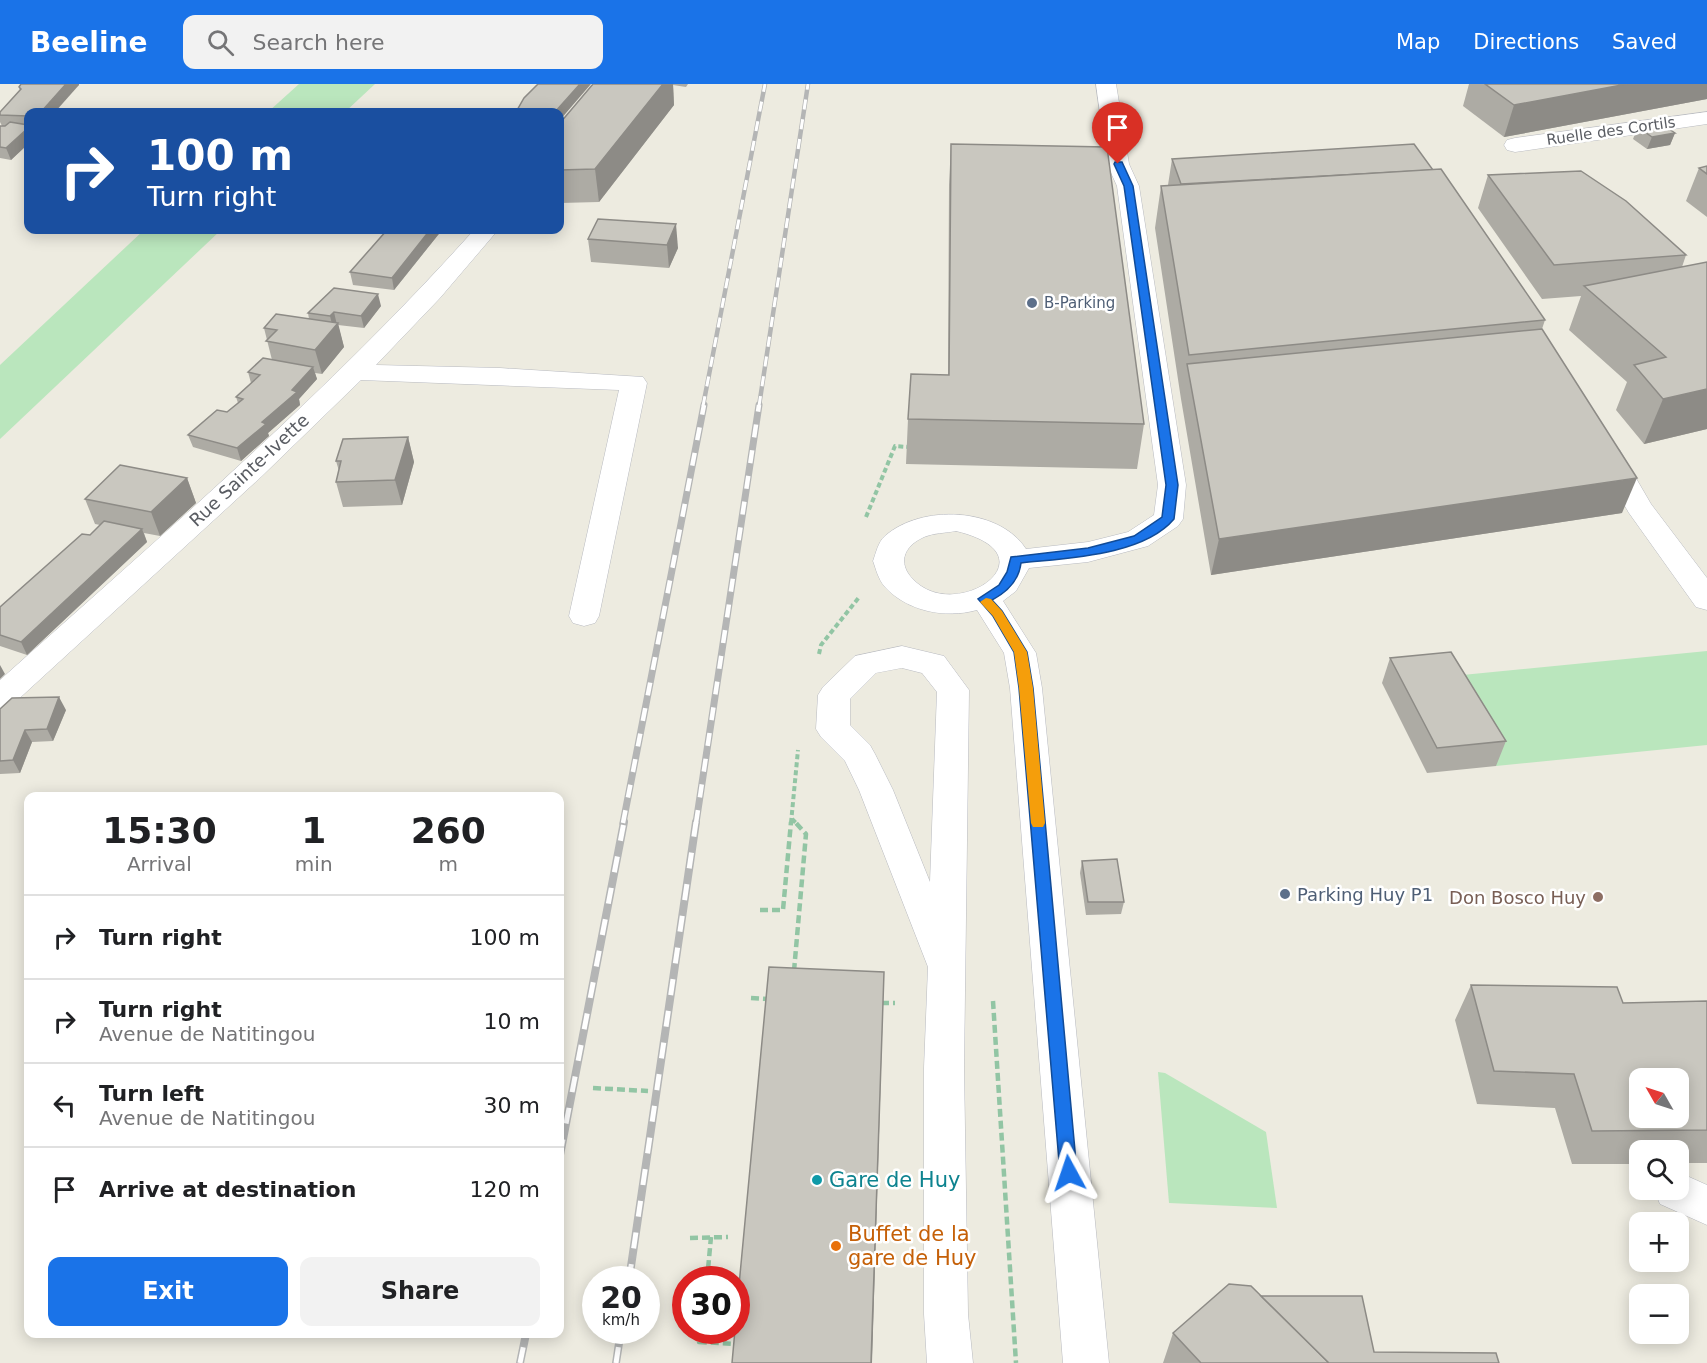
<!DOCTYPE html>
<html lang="en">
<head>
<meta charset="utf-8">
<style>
	:root { --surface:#fff; --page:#f2f2f2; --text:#202124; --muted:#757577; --line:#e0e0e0; --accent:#1a73e8 }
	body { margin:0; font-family:"DejaVu Sans",sans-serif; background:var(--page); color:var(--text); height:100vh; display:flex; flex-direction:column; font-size:22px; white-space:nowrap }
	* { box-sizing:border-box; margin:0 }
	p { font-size:20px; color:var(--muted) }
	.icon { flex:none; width:33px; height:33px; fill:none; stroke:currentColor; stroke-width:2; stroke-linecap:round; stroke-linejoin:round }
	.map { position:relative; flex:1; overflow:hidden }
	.side { position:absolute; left:24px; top:708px; width:540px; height:546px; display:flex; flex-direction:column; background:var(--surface); border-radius:12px; box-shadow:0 3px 15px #0003 }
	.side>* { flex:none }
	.top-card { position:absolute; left:24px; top:24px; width:540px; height:126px; border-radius:12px; box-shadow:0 3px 15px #0003; background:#1a4fa0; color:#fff; overflow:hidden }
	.needle { width:39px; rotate:309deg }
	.fabs { position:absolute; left:1629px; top:984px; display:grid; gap:12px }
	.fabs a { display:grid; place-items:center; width:60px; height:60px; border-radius:12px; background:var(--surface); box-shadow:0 3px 15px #0003; font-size:30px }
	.speed { position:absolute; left:582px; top:1182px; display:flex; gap:12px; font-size:30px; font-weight:700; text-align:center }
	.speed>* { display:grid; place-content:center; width:78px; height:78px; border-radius:50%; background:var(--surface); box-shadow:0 3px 15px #0003; line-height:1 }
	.speed small { font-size:15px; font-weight:400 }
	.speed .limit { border:9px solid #d22; background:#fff; color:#111 }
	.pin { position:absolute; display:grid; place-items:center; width:51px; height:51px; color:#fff; margin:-62px -26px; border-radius:50% 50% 50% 0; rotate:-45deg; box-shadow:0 0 6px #0007 }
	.pin .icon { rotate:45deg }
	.me { position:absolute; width:66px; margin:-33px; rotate:355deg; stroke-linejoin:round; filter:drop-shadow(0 0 4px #0008) }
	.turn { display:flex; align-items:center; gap:21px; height:126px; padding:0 24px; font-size:27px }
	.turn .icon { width:78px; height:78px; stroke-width:2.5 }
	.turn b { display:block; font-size:42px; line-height:51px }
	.eta { display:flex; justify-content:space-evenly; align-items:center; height:102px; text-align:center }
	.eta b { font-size:36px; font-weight:800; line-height:42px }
	.primary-button { display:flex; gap:12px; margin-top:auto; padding:12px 24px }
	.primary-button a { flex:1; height:69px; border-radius:12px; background:var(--accent); color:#fff; font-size:24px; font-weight:800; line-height:69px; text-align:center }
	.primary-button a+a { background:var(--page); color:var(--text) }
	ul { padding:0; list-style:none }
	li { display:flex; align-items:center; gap:18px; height:84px; padding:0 24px; border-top:2px solid var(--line) }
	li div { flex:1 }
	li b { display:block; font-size:22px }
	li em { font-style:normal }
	header { display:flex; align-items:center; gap:36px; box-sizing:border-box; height:84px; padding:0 30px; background:var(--accent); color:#fff }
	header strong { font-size:28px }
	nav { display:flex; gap:33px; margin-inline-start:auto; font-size:21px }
	.search { width:420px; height:54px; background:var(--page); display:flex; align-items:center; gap:15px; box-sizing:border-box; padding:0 21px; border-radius:12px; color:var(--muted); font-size:22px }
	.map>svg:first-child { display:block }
	.green { fill:#bae6bd }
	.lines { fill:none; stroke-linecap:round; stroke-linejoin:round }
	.minor-casing { stroke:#b8bac0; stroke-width:1 }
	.path-far1 { stroke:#92c5a4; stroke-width:4; stroke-dasharray:5 3; stroke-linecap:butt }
	.path { stroke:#92c5a4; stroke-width:4.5; stroke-dasharray:8 4; stroke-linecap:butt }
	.minor { fill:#fff; fill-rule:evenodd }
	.rail-far2-casing { stroke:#b4b5b5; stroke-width:4.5 }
	.rail-far1-casing { stroke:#b4b5b5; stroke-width:7 }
	.rail-casing { stroke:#b4b5b5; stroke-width:8 }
	.rail-far2 { stroke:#fff; stroke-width:3; stroke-dasharray:10; stroke-linecap:butt }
	.rail-far1 { stroke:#fff; stroke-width:4.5; stroke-dasharray:13; stroke-linecap:butt }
	.rail { stroke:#fff; stroke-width:5; stroke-dasharray:16; stroke-linecap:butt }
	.wall { fill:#adaba4 }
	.shaded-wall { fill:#8d8b86 }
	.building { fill:#c9c7bf; stroke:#8d8b86; stroke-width:1.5; fill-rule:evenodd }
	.route { fill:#1a73e8; stroke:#114b97; stroke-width:1.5 }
	.slow { fill:#f59e0b }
	.service-dot { fill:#5c6f8a; stroke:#fff; stroke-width:2 }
	.education-dot { fill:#8d6e63; stroke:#fff; stroke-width:2 }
	.culture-dot { fill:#0f9aa8; stroke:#fff; stroke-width:2 }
	.food-dot { fill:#e8710a; stroke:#fff; stroke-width:2 }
	.labels { text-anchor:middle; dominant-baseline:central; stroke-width:5; stroke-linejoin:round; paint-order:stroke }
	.far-street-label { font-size:15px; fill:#595c62; stroke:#fff }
	.far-service-label { font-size:15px; fill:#4e5e75; stroke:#fff; text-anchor:start }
	.street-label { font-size:18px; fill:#595c62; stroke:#fff }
	.service-label { font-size:18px; fill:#4e5e75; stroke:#fff; text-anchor:start }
	.education-label { font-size:18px; fill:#785e54; stroke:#fff; text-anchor:end }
	.near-culture-label { font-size:21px; fill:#0d838f; stroke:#fff; text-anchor:start }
	.near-food-label { font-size:21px; fill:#c56008; stroke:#fff; text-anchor:start }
</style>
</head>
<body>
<header>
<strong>Beeline</strong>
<div class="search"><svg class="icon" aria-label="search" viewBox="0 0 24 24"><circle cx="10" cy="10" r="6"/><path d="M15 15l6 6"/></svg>Search here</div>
<nav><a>Map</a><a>Directions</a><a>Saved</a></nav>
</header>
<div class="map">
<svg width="1707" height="1279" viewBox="0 0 1707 1279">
	<rect width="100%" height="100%" fill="#edebe0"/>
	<!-- green -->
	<g class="green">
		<polygon points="299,0 375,0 345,28 268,28"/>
		<polygon points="144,146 221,146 0,355 0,281"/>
		<polygon points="1707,567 1707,661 1496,682 1442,593"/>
		<polygon points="1158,988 1165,989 1266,1048 1277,1124 1169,1119"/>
	</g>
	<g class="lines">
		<defs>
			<g id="minor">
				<path d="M 1096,0 L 1116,0 L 1129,80 L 1139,102 L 1186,401 L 1183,435 L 1178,442 L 1148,462 L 1088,478 L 1029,484 L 1016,507 L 1003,517 L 1036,569 L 1042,604 L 1109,1279 L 1063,1279 L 1010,604 L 1004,569 L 977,526 C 945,535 907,527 885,503 C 878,495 876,485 873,477 C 876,469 878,458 885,452 C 921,420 999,423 1026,465 L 1088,458 L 1128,448 L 1154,431 L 1158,401 L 1117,102 L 1107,80 ZM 956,447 C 1052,470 966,533 921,502 C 898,486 898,465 924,453 C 933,449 946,449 956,447 Z"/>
				<polygon points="1707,28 1707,40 1515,68 1507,66 1504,61 1507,56 1515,54"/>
				<path d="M 474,146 L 498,146 L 440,214 L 376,281 L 500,284 L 643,293 L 647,299 L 599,532 L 595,539 L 584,542 L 573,539 L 569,532 L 619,306 L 361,296 L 261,393 L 11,622 L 0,626 L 0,596 C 163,450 328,309 474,146 Z"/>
				<polygon points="1609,363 1619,365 1651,420 1707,494 1707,526 1696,523 1629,429 1595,371 1599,365"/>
				<path d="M 902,562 L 944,572 L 969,606 L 964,984 L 968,1230 L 973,1279 L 927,1279 L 924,1230 L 924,984 L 928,883 L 859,706 L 845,677 L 821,653 L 816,645 L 818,611 L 823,603 L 855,572 ZM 902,584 L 922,589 L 937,608 L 930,798 L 893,706 L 875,670 L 870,661 L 850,641 L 850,615 L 876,589 Z"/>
				<polygon points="1678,1088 1707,1101 1707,1141 1660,1120 1654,1106 1678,1106"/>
			</g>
		</defs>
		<!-- minor casing -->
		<use href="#minor" class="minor-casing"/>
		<!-- path-far1 -->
		<g class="path-far1">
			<polyline points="866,433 895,362 908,363"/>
			<polyline points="819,570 821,561 860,512"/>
			<polyline points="792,735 796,739"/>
			<polyline points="791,739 798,666"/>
		</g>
		<!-- path -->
		<g class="path">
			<polyline points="760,826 783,826 791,738"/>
			<polyline points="794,887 806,750 795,738"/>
			<polyline points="751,914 768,915"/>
			<polyline points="993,917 1016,1279"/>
			<polyline points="881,919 895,919"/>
			<polyline points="593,1004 648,1007"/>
			<polyline points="690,1154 728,1153"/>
			<polyline points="707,1196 711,1153"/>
			<polyline points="701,1246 699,1258 738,1260"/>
		</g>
		<!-- minor -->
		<use href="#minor" class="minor"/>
		<defs>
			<g id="rail-far2">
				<polyline points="703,322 765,0"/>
				<polyline points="759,322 808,0"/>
			</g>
			<g id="rail-far1">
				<polyline points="623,739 704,321"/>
				<polyline points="696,739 759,321"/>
			</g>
			<g id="rail">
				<polyline points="560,1071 624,738"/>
				<polyline points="629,1196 696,738"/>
				<polyline points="520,1279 526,1250"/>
				<polyline points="616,1279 621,1246"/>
			</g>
		</defs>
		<!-- rail-far2 casing -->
		<use href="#rail-far2" class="rail-far2-casing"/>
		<!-- rail-far1 casing -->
		<use href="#rail-far1" class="rail-far1-casing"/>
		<!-- rail casing -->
		<use href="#rail" class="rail-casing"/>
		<!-- rail-far2 -->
		<use href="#rail-far2" class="rail-far2"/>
		<!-- rail-far1 -->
		<use href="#rail-far1" class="rail-far1"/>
		<!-- rail -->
		<use href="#rail" class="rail"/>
	</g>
	<!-- wall -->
	<g class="wall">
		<polygon points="21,0 79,0 79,1 28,28 28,60 11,76 0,74 0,42 2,42 0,38 0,28 20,7 19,3"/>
		<polygon points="593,0 688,0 686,3 673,1 674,21 599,118 560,119 560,39"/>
		<polygon points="1469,0 1707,0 1707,15 1504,53 1463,22"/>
		<polygon points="1638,43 1675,49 1670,61 1647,65 1633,55"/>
		<polygon points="951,60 1144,340 1137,385 906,380 908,335 948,291 949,101"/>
		<polygon points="1172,75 1545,236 1542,245 1622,429 1211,491 1181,315 1155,144 1161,102 1168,101"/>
		<polygon points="1707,82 1707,133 1686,117 1699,84"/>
		<polygon points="1488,91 1686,171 1682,183 1707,345 1644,360 1616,326 1627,298 1569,246 1581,212 1542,215 1478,124"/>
		<polygon points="598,135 678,164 669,184 591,178 588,155"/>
		<polygon points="387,146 442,146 394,206 353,201 350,188"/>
		<polygon points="381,222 364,244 338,241 344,263 322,290 315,289 317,295 299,315 300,321 268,349 269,352 241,377 193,363 188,351 227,328 238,319 236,313 251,299 248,288 272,276 264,244 309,235 308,229"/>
		<polygon points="408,353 414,378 402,421 343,423 336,398 339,387 336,377"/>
		<polygon points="187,394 196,419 160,452 144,449 147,458 27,571 0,562 0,523 90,451 100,441 95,440 85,415"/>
		<polygon points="1390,574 1506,657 1496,682 1427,689 1382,599"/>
		<polygon points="0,625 66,626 53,657 32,658 20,689 0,690"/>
		<polygon points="1082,777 1124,818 1121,830 1086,831 1080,789"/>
		<polygon points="1471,901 1623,919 1707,917 1707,1079 1678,1079 1678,1066 1640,1066 1640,1080 1572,1080 1555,1024 1477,1020 1455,936"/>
		<polygon points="1261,1212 1374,1268 1499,1279 1163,1279 1173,1249"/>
	</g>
	<!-- shaded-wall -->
	<g class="shaded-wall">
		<polygon points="66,0 79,0 79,1 55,28 41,28"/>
		<polygon points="580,0 591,0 560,36 560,28 555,28"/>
		<polygon points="659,0 673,0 674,21 599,118 595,85"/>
		<polygon points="1627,0 1707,0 1707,15 1504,53 1514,21"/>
		<polygon points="28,44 28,60 11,76 6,64"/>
		<polygon points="1675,49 1670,61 1647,65 1652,53"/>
		<polygon points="676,140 678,164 669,184 667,161"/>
		<polygon points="430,146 442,146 394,206 392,194"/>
		<polygon points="378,210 381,222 364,244 361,232"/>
		<polygon points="334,228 337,241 338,239 344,263 322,290 315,266 333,244 330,232"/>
		<polygon points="313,283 317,295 299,315 300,321 268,349 269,352 241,377 237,364"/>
		<polygon points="1707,305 1707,345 1644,360 1663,315"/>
		<polygon points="408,353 414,378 402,421 395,396"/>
		<polygon points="187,394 196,419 160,452 151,428"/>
		<polygon points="1637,394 1622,429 1211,491 1219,455"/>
		<polygon points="142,445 147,458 27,571 21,558"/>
		<polygon points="0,581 5,590 0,595"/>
		<polygon points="59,613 66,626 53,657 47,645"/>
		<polygon points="25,646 32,658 20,689 13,676"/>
		<polygon points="884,888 872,1279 871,1279"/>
	</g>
	<!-- building -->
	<g class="building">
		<polygon points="21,0 66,0 41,28 28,28 28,32 0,31 0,28 21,5 19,3"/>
		<polygon points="538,0 580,0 555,28 516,28 524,14"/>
		<polygon points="593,0 663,0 595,85 560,86 560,39"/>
		<polygon points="1485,0 1627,0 1514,21"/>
		<polygon points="10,38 28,41 28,44 6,64 0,63 0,42 5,42"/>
		<polygon points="1660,39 1675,49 1652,53 1638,43"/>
		<polygon points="951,60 1107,63 1144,340 908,335 911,290 949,291"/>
		<polygon points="1414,60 1433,86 1181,100 1172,75"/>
		<polygon points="1707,82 1707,90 1699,84"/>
		<polygon points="1441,85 1545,236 1189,271 1161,102"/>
		<polygon points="1581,87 1626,117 1686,171 1554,181 1488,91"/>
		<polygon points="598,135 676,140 667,161 588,155"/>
		<polygon points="387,146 430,146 392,194 350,188"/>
		<polygon points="1707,178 1707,305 1663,315 1634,281 1666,273 1584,202"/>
		<polygon points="334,204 378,210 361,232 334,228 330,232 308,229"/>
		<polygon points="276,230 338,239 315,266 266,257 277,246 264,244"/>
		<polygon points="1542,245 1637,394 1219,455 1187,280"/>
		<polygon points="263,274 313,283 292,306 297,308 262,338 266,340 237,364 188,351 217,326 227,328 243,315 236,313 260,291 248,288"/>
		<polygon points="408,353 395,396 336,398 341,377 336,377 343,355"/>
		<polygon points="120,381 187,394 151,428 85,415"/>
		<polygon points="104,437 142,445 21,558 0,551 0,523 82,450 90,451"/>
		<polygon points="1451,568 1506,657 1437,664 1390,574"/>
		<polygon points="59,613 47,645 25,646 13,676 0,677 0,625 12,614"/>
		<polygon points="1117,775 1124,818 1088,818 1082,777"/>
		<polygon points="769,883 884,888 871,1279 732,1279 735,1246 736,1246 736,1233"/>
		<path d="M 1471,901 L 1617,903 L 1623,919 L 1707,917 L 1707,1046 L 1592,1047 L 1574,990 L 1494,987 ZM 1640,994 L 1678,994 L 1678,1034 L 1640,1034 Z"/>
		<polygon points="1229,1200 1251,1202 1329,1279 1201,1279 1173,1249"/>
		<polygon points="1261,1212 1362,1212 1374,1268 1496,1269 1499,1279 1329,1279"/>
	</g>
	<!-- route -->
	<path class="route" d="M 1115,78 L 1122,78 L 1133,102 L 1178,401 L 1174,435 C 1143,472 1066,474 1021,479 C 1019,497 1007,508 992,516 L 1002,527 L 1027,568 L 1033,604 L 1077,1089 L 1075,1094 L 1069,1096 L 1063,1094 L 1060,1089 L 1019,604 L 1014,568 L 993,532 L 978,515 L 999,501 L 1007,488 L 1011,473 L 1088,464 L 1134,452 L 1162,433 L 1166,401 L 1124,102 L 1114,80 Z"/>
	<!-- slow -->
	<polygon class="slow" points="986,514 991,515 1002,527 1027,568 1033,604 1045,739 1043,743 1033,743 1031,739 1019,604 1014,568 993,532 980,518"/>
	<!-- markers -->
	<g class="service-dot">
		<circle cx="1032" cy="219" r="6"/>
		<circle cx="1285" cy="810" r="6"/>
	</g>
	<circle class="education-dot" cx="1598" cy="813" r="6"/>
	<circle class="culture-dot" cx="817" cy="1096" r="6"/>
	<circle class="food-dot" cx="836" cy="1162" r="6"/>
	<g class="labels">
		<!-- far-street labels -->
		<g class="far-street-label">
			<text transform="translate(1611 47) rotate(-8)">Ruelle des Cortils</text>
		</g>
		<!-- far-service labels -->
		<g class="far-service-label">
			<text x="1044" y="219">B-Parking</text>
		</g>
		<!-- street labels -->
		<g class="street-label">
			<text transform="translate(249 386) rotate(-43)">Rue Sainte-Ivette</text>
		</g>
		<!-- service labels -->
		<g class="service-label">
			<text x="1297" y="810">Parking Huy P1</text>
		</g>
		<!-- education labels -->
		<g class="education-label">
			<text x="1586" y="813">Don Bosco Huy</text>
		</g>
		<!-- near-culture labels -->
		<g class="near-culture-label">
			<text x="829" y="1096">Gare de Huy</text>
		</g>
		<!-- near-food labels -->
		<g class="near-food-label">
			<text x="848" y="1150">Buffet de la<tspan x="848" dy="24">gare de Huy</tspan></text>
		</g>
	</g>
</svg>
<div class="fabs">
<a><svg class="needle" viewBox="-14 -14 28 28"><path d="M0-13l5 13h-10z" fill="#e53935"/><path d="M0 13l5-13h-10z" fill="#757577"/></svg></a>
<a><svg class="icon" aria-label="search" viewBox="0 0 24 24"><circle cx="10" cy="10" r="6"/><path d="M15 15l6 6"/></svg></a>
<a>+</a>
<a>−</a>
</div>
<div class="speed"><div>20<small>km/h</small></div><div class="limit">30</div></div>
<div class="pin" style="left:1118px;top:80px;background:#d93025"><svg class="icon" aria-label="arrive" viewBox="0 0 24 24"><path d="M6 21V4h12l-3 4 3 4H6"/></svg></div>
<svg class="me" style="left:1069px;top:1089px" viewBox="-20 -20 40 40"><path d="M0-17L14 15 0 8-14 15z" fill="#1a73e8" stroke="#fff" stroke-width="4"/></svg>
<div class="top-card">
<div class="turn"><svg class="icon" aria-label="right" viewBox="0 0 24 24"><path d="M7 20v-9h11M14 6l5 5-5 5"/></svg><div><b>100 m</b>Turn right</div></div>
</div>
<section class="side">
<div class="eta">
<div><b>15:30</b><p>Arrival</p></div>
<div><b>1</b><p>min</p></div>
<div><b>260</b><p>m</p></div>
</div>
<ul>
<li><svg class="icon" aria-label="right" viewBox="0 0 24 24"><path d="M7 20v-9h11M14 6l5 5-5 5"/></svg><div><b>Turn right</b></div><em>100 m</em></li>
<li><svg class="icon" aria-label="right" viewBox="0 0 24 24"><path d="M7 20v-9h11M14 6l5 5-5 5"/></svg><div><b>Turn right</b><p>Avenue de Natitingou</p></div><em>10 m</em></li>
<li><svg class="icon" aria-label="left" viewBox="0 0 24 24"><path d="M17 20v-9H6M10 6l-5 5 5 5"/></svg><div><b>Turn left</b><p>Avenue de Natitingou</p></div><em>30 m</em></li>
<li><svg class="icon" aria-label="arrive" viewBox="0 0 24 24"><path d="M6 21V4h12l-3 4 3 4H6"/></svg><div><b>Arrive at destination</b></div><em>120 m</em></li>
</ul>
<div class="primary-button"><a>Exit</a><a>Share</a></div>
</section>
</div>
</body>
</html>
